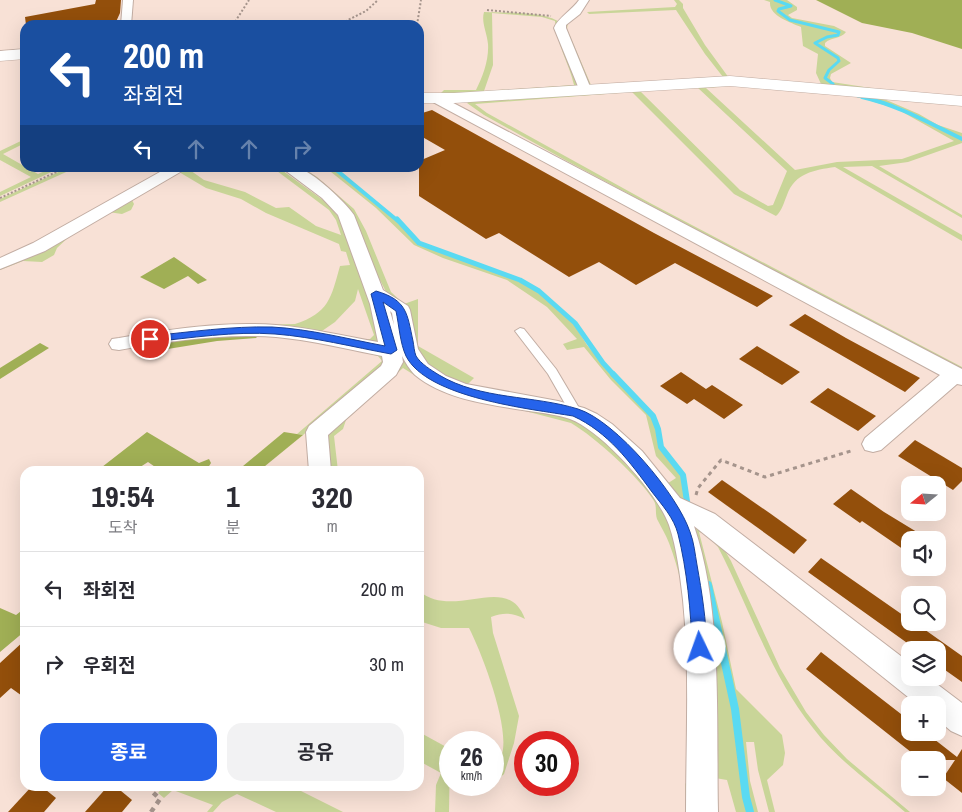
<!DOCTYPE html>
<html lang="ko">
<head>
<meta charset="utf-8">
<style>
	:root { --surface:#fff; --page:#f2f2f3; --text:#2b2b33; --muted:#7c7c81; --line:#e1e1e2; --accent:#2563eb }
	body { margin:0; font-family:"Archivo Narrow","Noto Sans KR",sans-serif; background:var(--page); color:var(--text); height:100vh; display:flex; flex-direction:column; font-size:19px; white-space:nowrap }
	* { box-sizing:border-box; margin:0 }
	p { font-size:16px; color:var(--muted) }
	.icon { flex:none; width:28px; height:28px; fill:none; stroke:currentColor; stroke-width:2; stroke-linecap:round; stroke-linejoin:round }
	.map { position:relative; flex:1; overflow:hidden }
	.side { position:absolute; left:20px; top:466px; width:404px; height:325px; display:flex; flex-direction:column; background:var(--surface); border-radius:15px; box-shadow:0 5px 20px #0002 }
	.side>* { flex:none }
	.hud { position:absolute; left:20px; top:20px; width:404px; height:152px; border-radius:15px; box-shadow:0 5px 20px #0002; background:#1a4fa0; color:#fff; overflow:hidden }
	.needle { width:32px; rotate:252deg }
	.buttons { position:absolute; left:901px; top:476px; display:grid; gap:10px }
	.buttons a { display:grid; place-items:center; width:45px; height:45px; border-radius:10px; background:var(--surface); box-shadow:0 5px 20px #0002; font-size:25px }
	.speed { position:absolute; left:439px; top:731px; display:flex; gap:10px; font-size:25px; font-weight:700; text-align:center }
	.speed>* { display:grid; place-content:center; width:65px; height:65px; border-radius:50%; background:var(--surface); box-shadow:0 5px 20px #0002; line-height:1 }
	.speed small { font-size:12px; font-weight:400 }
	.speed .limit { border:8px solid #d22; background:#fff; color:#111 }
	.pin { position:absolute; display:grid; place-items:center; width:42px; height:42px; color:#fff; margin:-21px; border:2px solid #fff; border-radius:50%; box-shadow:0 1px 5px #0007 }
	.me { position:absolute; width:55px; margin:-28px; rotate:357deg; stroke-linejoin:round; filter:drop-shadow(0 0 4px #0008) }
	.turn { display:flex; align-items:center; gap:18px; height:105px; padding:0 20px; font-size:22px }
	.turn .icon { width:65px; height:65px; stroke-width:2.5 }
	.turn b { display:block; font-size:35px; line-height:42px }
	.lanes { display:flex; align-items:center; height:48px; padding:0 20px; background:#0003; justify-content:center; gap:25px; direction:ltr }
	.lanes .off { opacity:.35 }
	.eta { display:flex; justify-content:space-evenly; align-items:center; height:85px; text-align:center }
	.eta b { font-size:30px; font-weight:700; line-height:35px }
	.button { display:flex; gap:10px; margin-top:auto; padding:10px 20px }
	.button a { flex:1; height:58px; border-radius:15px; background:var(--accent); color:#fff; font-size:20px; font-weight:700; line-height:58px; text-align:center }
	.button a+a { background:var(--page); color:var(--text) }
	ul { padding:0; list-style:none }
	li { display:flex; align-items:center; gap:15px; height:75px; padding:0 20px; border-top:1px solid var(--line) }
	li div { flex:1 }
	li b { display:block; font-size:19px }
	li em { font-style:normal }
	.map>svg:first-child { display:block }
	.green { fill:#c9d598; fill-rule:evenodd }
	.forest { fill:#a0af55 }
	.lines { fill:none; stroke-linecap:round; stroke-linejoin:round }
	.stream-far4 { stroke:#5adaf2; stroke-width:3 }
	.stream-far3 { stroke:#5adaf2; stroke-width:4 }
	.stream-far2 { stroke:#5adaf2; stroke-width:5 }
	.stream-far1 { stroke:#5adaf2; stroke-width:6 }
	.stream { stroke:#5adaf2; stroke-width:8 }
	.building { fill:#934f0b }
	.lane-casing { stroke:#c2ada3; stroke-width:2 }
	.street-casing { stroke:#c2ada3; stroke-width:2 }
	.secondary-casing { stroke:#c2ada3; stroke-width:1 }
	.path-far2 { stroke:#a5948c; stroke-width:2; stroke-dasharray:2 2; stroke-linecap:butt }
	.path-far1 { stroke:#a5948c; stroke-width:3; stroke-dasharray:4 4; stroke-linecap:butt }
	.path { stroke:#a5948c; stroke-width:4.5; stroke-dasharray:5 5; stroke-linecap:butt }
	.lane { fill:#fff; fill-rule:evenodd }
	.street { fill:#fff; fill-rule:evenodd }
	.secondary { fill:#fff; fill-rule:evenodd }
	.route { fill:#2563eb; stroke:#184099 }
</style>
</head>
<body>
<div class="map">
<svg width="962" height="812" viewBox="0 0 962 812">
	<rect width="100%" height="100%" fill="#f8e1d6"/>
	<!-- green -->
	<g class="green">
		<path d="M 674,0 L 679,0 L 683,4 L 683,8 L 705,45 L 729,78 L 821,84 L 816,73 L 818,54 L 803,46 L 801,27 C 790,22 769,16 770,2 L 764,0 L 787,0 L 797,7 L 797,10 L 788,15 L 792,18 L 834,26 L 846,32 C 841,39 831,37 825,43 L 825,46 L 851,63 L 831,74 L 830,78 L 832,82 L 884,90 L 761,80 L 588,85 L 564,26 L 568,23 L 567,29 L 591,85 L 723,77 L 705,54 L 676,10 L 589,14 L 587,12 L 675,7 L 677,4 Z"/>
		<path d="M 484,12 C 504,13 544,11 559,22 L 578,85 L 575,87 L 443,95 L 441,93 L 444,90 L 476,90 C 483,76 489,60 488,44 C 487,33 481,22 484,12 ZM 492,13 L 542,17 L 555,21 C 556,43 569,63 574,85 L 484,91 L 493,65 Z"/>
		<path d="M 745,84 L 962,104 L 962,106 L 884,99 L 919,114 L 938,125 L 962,133 L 962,138 C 935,129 912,109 884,102 L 917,116 L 945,132 L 962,139 L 962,143 L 908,162 L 879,166 L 962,215 L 962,218 L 872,166 L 843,167 L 962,235 L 962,241 L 835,167 C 814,170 795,173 787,195 C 784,202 782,211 776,216 L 734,194 L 632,92 L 475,104 L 487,113 L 650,203 L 962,367 L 962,371 L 565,160 L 484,115 L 467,103 L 471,100 L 483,98 ZM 728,86 L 754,86 L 855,96 L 897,109 L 954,141 L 902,159 L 837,162 L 795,170 L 706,88 ZM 698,88 L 787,171 L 773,205 L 768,206 L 740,190 L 640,91 Z"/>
		<polygon points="25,139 25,143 3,154 38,174 52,168 60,168 0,196 0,192 31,177 0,160 0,151"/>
		<polygon points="67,168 75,168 0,202 0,199"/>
		<path d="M 179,168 L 187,168 L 204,180 L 245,192 L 276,208 L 289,207 L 316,226 L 341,235 L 336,220 L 329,210 L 273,168 L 279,168 L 327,203 L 340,219 L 366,283 L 384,348 L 220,326 L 295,324 C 329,313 331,298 340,266 L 350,265 L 346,252 L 341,251 L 339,244 L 266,213 L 241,199 L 206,188 L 179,172 L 132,200 L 134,204 L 131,210 L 122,214 L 108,212 L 73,233 L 57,248 L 54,255 L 42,262 L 23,261 L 0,270 L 0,266 ZM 358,289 L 374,335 L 370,339 L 360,339 L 322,331 L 335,322 L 355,301 Z"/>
		<polygon points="294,168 303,168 317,177 354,209 366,231 391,292 404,304 418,299 418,346 474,378 466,386 439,374 419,357 381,282 327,190"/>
		<polygon points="326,168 333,168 336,171 399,223 419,244 519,281 538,292 557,307 573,323 587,345 602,363 652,416 657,429 660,447 682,475 687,509 662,487 676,478 656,456 646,415 611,380 584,347 567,350 563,344 577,339 547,307 507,280 443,258 414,245 376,208"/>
		<path d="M 384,302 L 395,310 L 408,357 L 411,365 L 420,373 L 464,392 L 556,415 L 579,422 L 603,440 L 669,511 L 681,543 L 688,582 L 697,674 L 698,812 L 686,812 L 685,784 L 692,775 C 693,698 697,617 669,543 C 666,535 661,527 657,519 C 655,513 657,506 654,501 C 639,477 595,437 571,423 L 453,392 L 430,385 L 403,368 L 346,420 L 343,429 L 334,436 L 338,471 L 327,471 L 328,428 L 391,371 C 406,351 390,323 384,302 Z"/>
		<path d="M 273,331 L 390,353 L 389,360 L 303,435 L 297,434 L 382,361 L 378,356 C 357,351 336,344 315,340 C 262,330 192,335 140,348 L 137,342 Z"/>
		<path d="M 701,528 L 718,539 L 731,561 L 780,668 L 806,712 L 824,735 L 847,759 L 910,812 L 905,812 C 874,785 838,761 813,728 C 770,674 749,607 718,547 L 706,534 L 699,532 L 722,622 L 736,689 L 782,735 L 785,753 L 783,765 L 767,780 L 775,812 L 769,812 L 758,770 L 754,742 L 746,742 L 750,781 L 758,812 L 752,812 L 748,797 L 732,685 L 695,529 Z"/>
		<path d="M 419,591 C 455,621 507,571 525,619 C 512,613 505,612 491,617 L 493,633 L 519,716 L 514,743 L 504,774 L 495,782 L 493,782 C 492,762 498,768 502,754 C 510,727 482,653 469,628 L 441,628 L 419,621 Z"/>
		<polygon points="710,603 733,709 743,797 748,812 736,812 727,780 715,778"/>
		<polygon points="419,732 450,749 449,812 435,812 436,785 441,773 419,761"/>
		<polygon points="164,786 283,786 288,789 290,786 303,786 301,791 343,812 276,812 237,794 222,802 213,812 207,812 213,805 173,790 164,798 158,793"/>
	</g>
	<!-- forest -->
	<g class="forest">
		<polygon points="816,0 962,0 962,49 912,33 862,23"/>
		<polygon points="174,257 207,280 198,284 188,276 164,289 140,277"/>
		<path d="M 260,334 L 256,338 L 217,341 L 143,353 L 140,348 C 180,338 220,335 260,334 Z"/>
		<polygon points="40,343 49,348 0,379 0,368"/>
		<polygon points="147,432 199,463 209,459 211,463 206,471 161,471 148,462 134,471 107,471 102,467"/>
		<polygon points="284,432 303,435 259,471 237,471"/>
		<polygon points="0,608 16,615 25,608 25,631 0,652"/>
	</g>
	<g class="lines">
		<!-- stream-far4 -->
		<g class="stream-far4">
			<polyline points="775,0 791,6 779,9 778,11 790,20 839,32 838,35 827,37 815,43 838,58 839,61 829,70 825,78 833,84"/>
			<polyline points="858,96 868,98"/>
		</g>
		<!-- stream-far3 -->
		<g class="stream-far3">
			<path d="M 862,97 C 898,105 929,123 962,139"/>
			<polyline points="334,168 398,221"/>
		</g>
		<!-- stream-far2 -->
		<polyline class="stream-far2" points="397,219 419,243 520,280 539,291 575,323 603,363 614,375"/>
		<!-- stream-far1 -->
		<polyline class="stream-far1" points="613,374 653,416 658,429 661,447 683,475 688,508"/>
		<!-- stream -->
		<polyline class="stream" points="708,585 735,709 746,797 750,812"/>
	</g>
	<!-- building -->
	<g class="building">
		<polygon points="96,0 121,0 120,13 115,24 26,25 25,17 95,4"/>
		<polygon points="432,110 654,233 773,296 757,307 675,263 636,285 599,262 569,277 499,233 486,239 419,196 419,161 445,150 419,135 419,114"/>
		<polygon points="805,314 846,338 920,378 905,392 789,325"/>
		<polygon points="757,346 800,372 782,385 739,359"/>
		<polygon points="681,372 706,389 712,385 743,405 724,419 694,399 687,404 660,386"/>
		<polygon points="828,388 876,416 858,431 810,402"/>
		<polygon points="915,440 962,468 962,481 953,490 898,456"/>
		<polygon points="722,480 771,514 807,540 794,554 708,492"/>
		<polygon points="851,489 884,512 930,540 910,540 910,554 862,521 860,523 833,504"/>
		<polygon points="821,558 910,620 910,622 914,622 962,656 962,682 938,665 938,650 917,650 808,572"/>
		<polygon points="25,640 25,698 11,688 0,698 0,663"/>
		<polygon points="821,652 910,721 910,732 925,732 957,757 962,749 962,793 943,778 955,760 921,760 806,669"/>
		<polygon points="32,786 41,786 56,798 44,812 8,812"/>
		<polygon points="108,786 115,786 132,800 122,812 85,812"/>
	</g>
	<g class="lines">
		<defs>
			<polygon id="lane" points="520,328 524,329 556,369 582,413 580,416 572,416 548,374 515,331"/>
			<g id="street">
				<polygon points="123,0 133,0 131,25 121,25"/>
				<path d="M 579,0 L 589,0 L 580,14 L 566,25 L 566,28 L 591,89 L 585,93 L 579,89 L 554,28 C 557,19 573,9 579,0 Z"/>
				<polygon points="438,95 962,369 962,385 957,384 881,450 873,452 865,450 862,444 865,438 940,375 433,102 432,99 433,96"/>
				<polygon points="167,168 184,168 182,171 45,251 0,269 0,258 33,243"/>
				<path d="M 282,168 C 286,167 293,167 297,168 C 313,171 345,202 354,215 L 383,290 L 408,306 L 410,310 L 418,349 L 428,364 L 446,376 L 466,384 L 558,401 L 584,408 L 597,414 L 612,424 L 642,451 L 680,498 L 715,514 L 910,663 L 910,678 L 929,678 L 962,703 L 962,736 L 951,731 L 938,720 L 938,705 L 918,705 L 694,526 C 723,610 716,723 718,812 L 686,812 C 686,741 690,670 683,600 C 680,575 677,549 669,525 C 658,494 602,431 570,419 C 558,415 543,413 529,411 C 492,405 445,400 415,375 C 410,370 405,362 402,356 L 403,362 L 396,375 L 328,435 L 331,471 L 309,471 L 306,432 L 309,426 L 381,366 L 383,362 L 382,356 C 346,349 311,340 276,337 C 223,333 171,341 119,350 L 112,349 L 109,344 L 112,339 L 119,338 C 171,329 223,321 276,325 C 311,328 344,336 378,342 L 370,304 L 338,215 L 322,198 ZM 390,311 L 392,313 L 394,325 Z"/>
			</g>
			<g id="secondary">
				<polygon points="25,49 25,59 0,61 0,51"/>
				<polygon points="730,76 962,96 962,106 730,86 454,103 419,103 419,93 454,93"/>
			</g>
		</defs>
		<!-- lane casing -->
		<use href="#lane" class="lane-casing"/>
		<!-- street casing -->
		<use href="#street" class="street-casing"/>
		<!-- secondary casing -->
		<use href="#secondary" class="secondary-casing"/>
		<!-- path-far2 -->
		<g class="path-far2">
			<polyline points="487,10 551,16"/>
			<polyline points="233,25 249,0"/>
			<polyline points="338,25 366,11 378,0"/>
			<polyline points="417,25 421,0"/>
			<polyline points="0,198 65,168"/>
		</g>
		<!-- path-far1 -->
		<polyline class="path-far1" points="696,495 698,488 721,460 765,477 854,450"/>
		<!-- path -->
		<polyline class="path" points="146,786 160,799 151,812"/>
		<!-- lane -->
		<use href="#lane" class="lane"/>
		<!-- street -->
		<use href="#street" class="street"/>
		<!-- secondary -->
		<use href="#secondary" class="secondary"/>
	</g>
	<!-- route -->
	<path class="route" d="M 376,291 C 407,300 407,313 413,341 C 414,346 414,351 416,356 C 421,364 431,370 439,375 C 481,400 533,395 578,409 C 616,421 678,495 690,532 C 694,542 695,554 697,565 C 702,593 706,619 707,648 L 705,652 L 700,654 L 695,652 L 692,648 C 691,611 687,570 678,534 C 674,518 662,505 652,492 C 630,462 608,432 573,416 C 531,409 427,398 406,356 C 400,343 399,325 396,311 L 383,302 L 397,350 L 391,354 C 353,347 314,337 275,334 C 234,331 191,338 150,342 L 145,339 L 150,336 C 190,332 231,326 272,327 C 310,329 348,339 385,346 L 371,294 Z"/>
</svg>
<div class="buttons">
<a><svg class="needle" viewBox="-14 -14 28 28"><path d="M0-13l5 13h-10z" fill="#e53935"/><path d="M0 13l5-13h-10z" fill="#7c7c81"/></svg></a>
<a><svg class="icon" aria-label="sound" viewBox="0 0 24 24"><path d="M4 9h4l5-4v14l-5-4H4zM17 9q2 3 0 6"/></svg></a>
<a><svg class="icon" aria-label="search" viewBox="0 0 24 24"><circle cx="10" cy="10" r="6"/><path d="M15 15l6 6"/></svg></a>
<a><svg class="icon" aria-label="layers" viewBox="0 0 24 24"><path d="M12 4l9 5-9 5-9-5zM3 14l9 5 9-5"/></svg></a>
<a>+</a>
<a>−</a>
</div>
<div class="speed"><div>26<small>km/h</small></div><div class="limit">30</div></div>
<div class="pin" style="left:150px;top:339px;background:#d93025"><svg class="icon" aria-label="arrive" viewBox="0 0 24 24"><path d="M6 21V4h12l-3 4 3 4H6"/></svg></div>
<svg class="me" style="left:700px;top:648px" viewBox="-20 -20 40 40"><circle r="19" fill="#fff"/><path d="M0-13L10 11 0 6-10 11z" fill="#2563eb"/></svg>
<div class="hud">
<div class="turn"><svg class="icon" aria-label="left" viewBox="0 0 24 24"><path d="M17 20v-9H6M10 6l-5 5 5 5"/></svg><div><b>200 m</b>좌회전</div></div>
<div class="lanes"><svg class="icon" aria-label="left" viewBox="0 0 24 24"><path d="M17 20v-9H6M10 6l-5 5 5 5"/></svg><svg class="icon off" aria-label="ahead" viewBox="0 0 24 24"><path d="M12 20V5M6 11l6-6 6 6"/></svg><svg class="icon off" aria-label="ahead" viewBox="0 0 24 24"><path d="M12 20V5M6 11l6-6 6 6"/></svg><svg class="icon off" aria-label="right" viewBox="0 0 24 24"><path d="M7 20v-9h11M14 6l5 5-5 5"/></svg></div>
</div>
<section class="side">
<div class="eta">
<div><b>19:54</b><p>도착</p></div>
<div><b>1</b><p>분</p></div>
<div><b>320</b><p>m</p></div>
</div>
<ul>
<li><svg class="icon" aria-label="left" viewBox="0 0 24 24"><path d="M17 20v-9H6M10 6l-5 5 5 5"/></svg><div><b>좌회전</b></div><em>200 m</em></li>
<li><svg class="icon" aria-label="right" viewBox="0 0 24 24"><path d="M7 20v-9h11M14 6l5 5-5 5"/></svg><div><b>우회전</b></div><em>30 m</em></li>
</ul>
<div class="button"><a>종료</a><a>공유</a></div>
</section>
</div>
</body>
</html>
